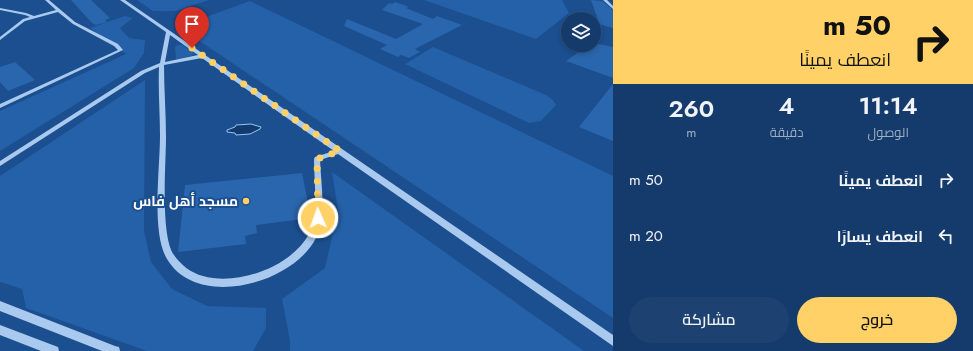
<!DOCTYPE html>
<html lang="ar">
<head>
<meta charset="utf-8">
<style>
	:root { --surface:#143b6b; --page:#1d4271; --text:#f1f3f6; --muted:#9dadc1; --line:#33557e; --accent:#ffd166 }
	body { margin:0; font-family:Jost,Cairo,sans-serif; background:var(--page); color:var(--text); direction:rtl; height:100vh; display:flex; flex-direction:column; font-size:15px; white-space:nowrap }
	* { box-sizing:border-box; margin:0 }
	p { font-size:13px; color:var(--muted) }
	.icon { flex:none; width:22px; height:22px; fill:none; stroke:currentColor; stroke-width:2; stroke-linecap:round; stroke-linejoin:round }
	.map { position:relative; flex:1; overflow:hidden; direction:ltr }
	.details { display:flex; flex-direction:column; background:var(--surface); width:360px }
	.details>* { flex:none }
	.guide { background:#ffd166; color:#111; overflow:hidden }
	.tools { position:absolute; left:561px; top:12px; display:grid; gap:8px }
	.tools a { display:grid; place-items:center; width:40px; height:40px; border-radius:50%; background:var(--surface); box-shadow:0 2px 6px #0003,0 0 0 1px var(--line); font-size:20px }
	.pin { position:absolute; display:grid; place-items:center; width:34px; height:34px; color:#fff; margin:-41px -17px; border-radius:50% 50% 50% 0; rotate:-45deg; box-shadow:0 0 4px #0007 }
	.pin .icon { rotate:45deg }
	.me { position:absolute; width:44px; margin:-22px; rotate:358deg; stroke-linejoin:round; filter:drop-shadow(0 0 3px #0008) }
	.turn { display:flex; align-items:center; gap:14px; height:84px; padding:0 16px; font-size:18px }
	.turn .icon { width:52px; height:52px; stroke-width:2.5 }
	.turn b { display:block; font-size:28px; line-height:34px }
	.eta { display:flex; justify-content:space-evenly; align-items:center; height:68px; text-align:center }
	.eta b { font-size:24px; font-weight:600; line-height:28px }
	.action { display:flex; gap:8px; margin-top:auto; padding:8px 16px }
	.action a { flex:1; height:46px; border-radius:24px; background:var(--accent); color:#111; font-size:16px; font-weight:600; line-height:46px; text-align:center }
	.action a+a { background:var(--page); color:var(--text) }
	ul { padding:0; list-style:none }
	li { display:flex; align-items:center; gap:12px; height:56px; padding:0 16px }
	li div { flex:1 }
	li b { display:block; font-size:15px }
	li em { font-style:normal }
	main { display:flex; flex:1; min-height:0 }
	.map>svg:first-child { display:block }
	.green { fill:#2461a8 }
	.water { fill:#123a6d; stroke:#9cc4f0 }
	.building { fill:#2a66ad }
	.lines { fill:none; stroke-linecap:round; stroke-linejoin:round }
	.minor { fill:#a9c9ee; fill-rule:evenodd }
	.route { stroke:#ffd166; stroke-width:7; stroke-dasharray:0 12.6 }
	.poi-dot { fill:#ffd166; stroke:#1b4f8f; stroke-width:1.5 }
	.labels { text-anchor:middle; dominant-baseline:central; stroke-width:4; stroke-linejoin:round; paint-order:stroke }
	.poi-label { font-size:14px; font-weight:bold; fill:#fff; stroke:#1b4f8f; text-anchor:end }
</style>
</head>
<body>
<main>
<section class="details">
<div class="guide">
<div class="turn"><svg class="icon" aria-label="right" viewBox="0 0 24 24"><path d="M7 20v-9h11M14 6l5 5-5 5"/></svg><div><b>50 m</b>انعطف يمينًا</div></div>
</div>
<div class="eta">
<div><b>11:14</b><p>الوصول</p></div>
<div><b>4</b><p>دقيقة</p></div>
<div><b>260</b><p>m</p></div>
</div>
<ul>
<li><svg class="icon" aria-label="right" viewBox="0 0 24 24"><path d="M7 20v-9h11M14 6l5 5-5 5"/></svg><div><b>انعطف يمينًا</b></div><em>50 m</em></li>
<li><svg class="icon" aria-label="left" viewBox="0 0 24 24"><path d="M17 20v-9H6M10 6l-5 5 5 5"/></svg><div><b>انعطف يسارًا</b></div><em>20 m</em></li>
</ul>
<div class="action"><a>خروج</a><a>مشاركة</a></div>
</section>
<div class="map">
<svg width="613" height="351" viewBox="0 0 613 351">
	<rect width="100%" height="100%" fill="#1b4f8f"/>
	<!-- green -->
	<g class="green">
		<polygon points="137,0 209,0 176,11 153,11"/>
		<polygon points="424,0 562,0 569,13 536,39"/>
		<polygon points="250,1 613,176 613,318 186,32 195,21"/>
		<polygon points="125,16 133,18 120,28 129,38 145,40 144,53 134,68 0,151 0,111 126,54 90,28"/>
		<polygon points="178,45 182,45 194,53 193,55 180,59 176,59 175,47"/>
		<polygon points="433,47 546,95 553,100 556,105 541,121 529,123 405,64"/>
		<polygon points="145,80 144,231 151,262 172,289 207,306 266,308 266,328 253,351 147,351 26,308 22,289 0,282 0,176"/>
		<polygon points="332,172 584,351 290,351 290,341 282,299 325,268 338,210"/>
	</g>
	<!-- water -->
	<polygon class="water" points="251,124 261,127 260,129 250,134 236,135 235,133 227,132 227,130 235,127 236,125"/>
	<!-- building -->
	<g class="building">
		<polygon points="71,0 91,0 110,18 105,20 107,22 96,25 92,23"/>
		<polygon points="591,0 602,1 613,10 613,28 595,23 598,20"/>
		<polygon points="395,2 409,7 406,8 433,19 437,16 462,25 415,49 420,52 409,58 401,55 398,57 380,49 387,45 344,26 347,19 396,39 423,24 382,10 389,3 392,4"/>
		<polygon points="594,43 613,47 613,78 566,61 589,45 594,45"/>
		<polygon points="15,62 35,80 8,91 0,82 0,67"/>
		<polygon points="613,84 613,141 579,127"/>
		<polygon points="302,173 311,218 256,225 257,233 245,236 246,244 178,252 185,185"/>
	</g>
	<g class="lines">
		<!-- minor -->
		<g class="minor">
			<polygon points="45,0 49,0 75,22 118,44 123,50 0,108 0,104 118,50 114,46 73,24 58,12 25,21 0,40 0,37 23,19 30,17 25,15 0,10 0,8 26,13 34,16 56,10"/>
			<path d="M 120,0 L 125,0 L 613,335 L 613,346 L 338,154 L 320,160 C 321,185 327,215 316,238 C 293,284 197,310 167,259 C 151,233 160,168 160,136 C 160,113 158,90 159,67 L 145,73 L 0,166 L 0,161 L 141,71 L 160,63 L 166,32 ZM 170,35 L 198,55 L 165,62 ZM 202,58 L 334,151 L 315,157 L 314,159 C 314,180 319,216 309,234 C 291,267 238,286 203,276 C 191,273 181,265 174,255 C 160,236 166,163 166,138 C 166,114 164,89 164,65 Z"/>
			<polygon points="603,0 607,0 613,6 613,9"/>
			<polygon points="0,301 115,346 119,347 120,351 102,351 0,311"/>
			<polygon points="0,325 58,347 59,351 41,351 0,335"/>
		</g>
	</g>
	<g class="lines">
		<!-- route -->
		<polyline class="route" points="192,48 340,151 317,159 318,218"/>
	</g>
	<!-- markers -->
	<circle class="poi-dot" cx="246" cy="201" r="4"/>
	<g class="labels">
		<!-- poi labels -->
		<g class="poi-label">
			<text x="238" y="201">مسجد أهل فاس</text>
		</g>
	</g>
</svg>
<div class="tools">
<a><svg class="icon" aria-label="layers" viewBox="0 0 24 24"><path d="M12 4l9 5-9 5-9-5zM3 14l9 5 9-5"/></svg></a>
</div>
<div class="pin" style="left:192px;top:48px;background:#d93025"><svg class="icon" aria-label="arrive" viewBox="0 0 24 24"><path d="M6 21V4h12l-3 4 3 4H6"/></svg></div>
<svg class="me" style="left:318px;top:218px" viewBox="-20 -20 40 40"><circle r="17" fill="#ffd166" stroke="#fff" stroke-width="3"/><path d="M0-11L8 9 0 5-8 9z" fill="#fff"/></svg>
</div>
</main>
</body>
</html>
